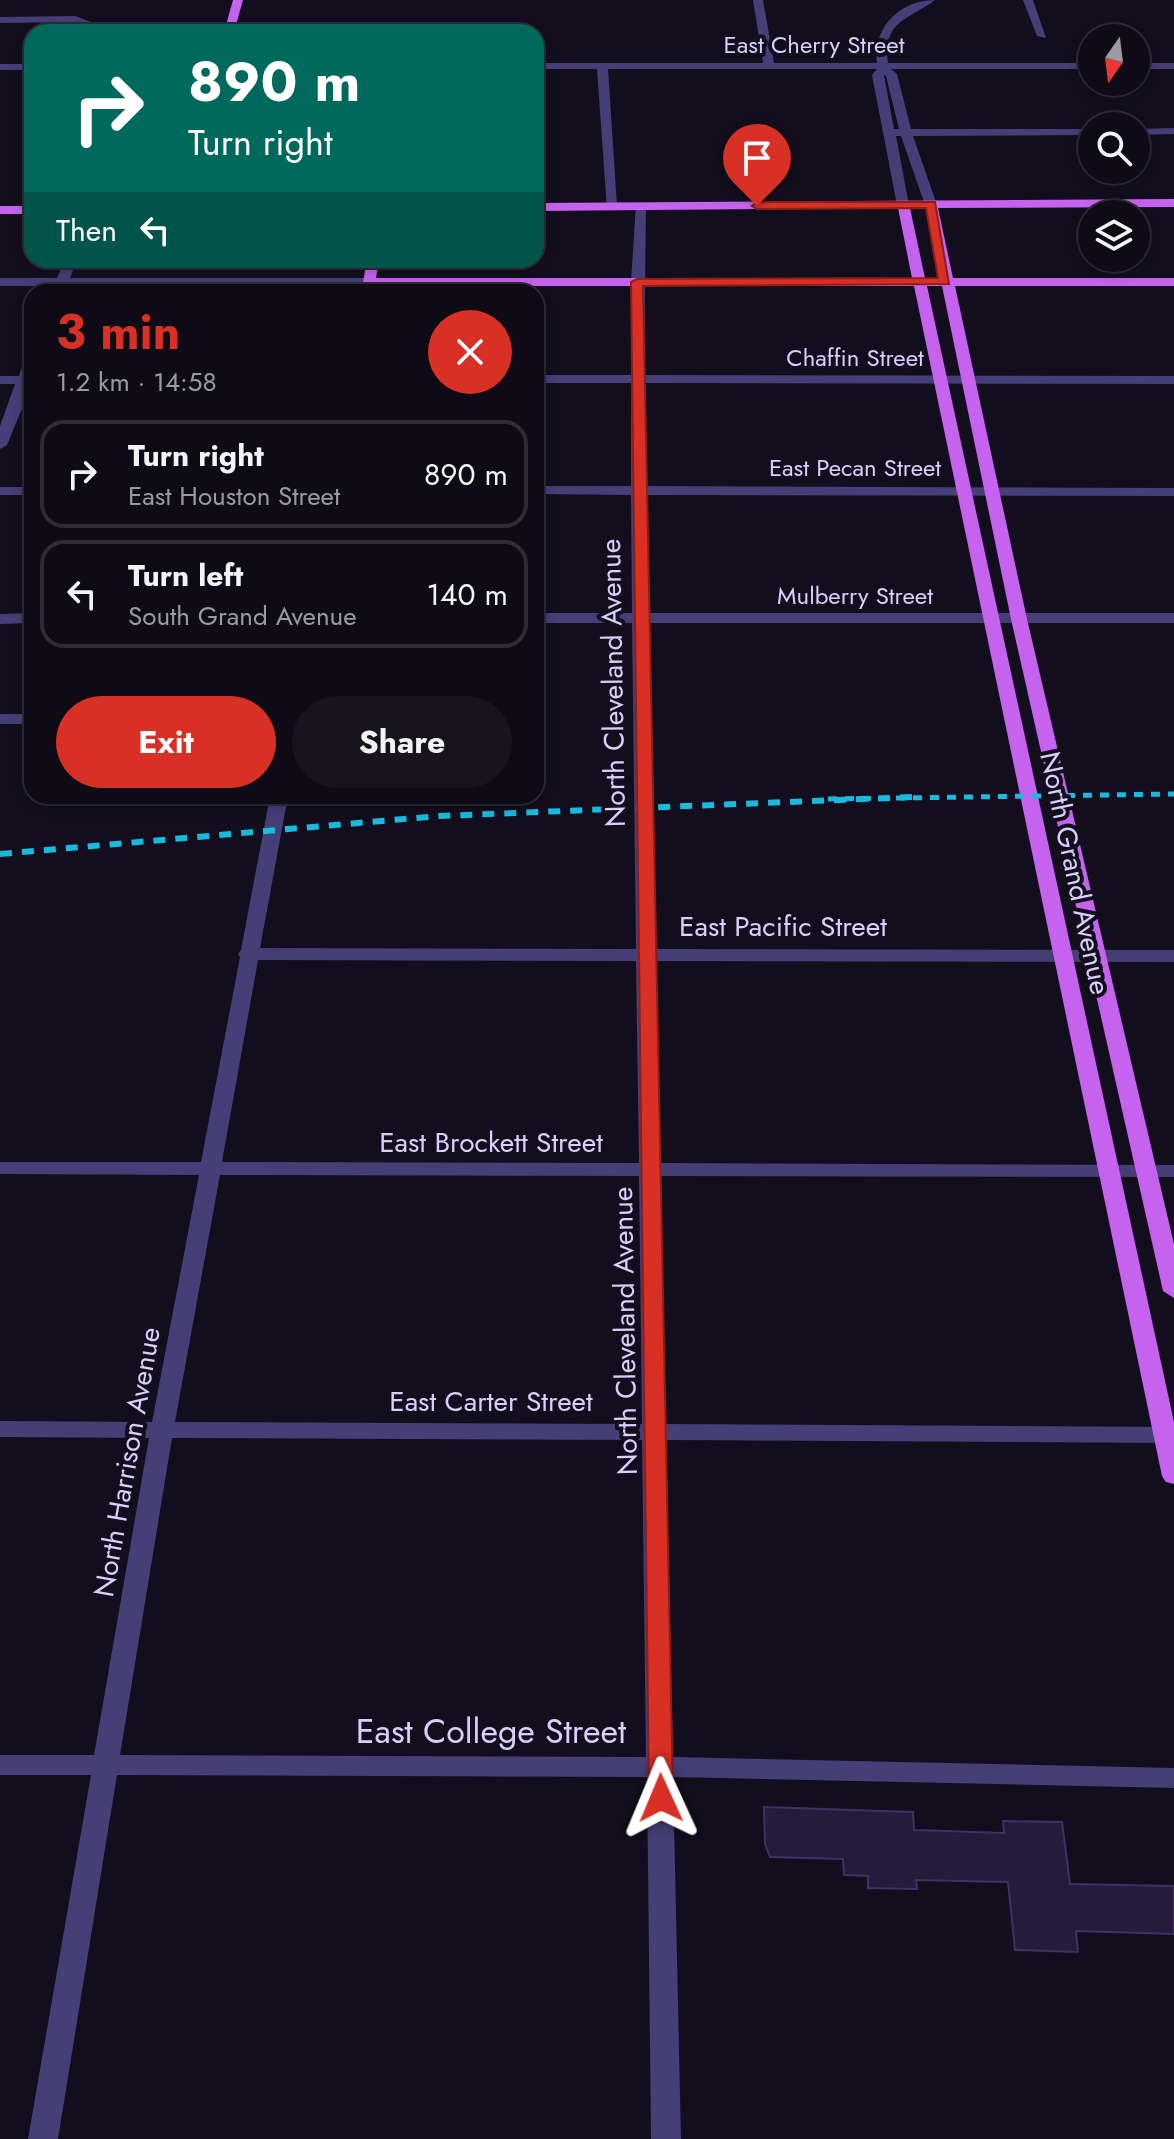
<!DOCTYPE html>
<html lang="en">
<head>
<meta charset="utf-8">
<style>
	:root { --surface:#0e0a16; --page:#17131f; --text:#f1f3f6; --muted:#9b9aa1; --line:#2e2b35; --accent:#d93025 }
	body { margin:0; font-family:Jost,sans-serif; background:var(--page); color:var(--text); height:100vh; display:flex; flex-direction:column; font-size:30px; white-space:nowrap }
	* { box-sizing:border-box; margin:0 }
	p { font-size:26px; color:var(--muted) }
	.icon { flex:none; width:44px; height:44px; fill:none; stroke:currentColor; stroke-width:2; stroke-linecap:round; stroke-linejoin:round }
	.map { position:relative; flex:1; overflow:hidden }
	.details { position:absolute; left:24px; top:284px; width:520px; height:520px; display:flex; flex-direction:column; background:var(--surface); border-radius:24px; box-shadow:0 4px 12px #0003,0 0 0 2px var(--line) }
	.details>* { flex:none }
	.hud { position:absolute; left:24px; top:24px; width:520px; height:244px; border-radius:24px; box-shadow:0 4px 12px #0003,0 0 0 2px var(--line); background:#00695c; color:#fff; overflow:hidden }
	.needle { width:52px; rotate:194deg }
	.fabs { position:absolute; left:1078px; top:24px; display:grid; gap:16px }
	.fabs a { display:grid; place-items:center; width:72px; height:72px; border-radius:50%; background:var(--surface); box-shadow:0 4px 12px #0003,0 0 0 2px var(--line); font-size:40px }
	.pin { position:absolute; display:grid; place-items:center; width:68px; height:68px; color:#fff; margin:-82px -34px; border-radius:50% 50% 50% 0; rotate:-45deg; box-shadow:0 0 8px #0007 }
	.pin .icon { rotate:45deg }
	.me { position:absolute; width:88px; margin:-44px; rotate:359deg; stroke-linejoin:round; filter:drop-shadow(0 0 6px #0008) }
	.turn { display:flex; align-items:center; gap:28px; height:168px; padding:0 32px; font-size:36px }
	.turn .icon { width:104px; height:104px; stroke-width:2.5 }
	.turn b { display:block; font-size:56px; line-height:68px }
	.then { display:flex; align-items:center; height:76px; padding:0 32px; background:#0003; gap:16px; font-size:30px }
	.round { display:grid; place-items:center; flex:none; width:84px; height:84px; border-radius:42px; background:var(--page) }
	.summary { display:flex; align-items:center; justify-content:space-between; height:136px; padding:0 32px }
	h1 { font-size:48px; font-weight:700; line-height:60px; color:var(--accent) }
	.action { display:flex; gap:16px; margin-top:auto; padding:16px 32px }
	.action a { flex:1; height:92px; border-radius:48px; background:var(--accent); color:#fff; font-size:32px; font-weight:700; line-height:92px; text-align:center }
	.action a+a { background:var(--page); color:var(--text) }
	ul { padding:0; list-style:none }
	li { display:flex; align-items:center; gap:24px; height:108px; margin:0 16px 12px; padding:0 16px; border:4px solid var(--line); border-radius:24px }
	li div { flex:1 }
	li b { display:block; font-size:30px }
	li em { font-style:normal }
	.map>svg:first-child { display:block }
	.building { fill:#251c3c; stroke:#3f3166; stroke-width:2 }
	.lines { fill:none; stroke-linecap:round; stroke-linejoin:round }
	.minor { fill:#453e77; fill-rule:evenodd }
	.major { fill:#c562ee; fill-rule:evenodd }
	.rail-far1 { stroke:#18bbde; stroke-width:5; stroke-dasharray:9 8; stroke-linecap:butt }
	.rail { stroke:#18bbde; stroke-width:6; stroke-dasharray:12 10; stroke-linecap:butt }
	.route { fill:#d93025; stroke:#8d1f18; stroke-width:2 }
	.labels { text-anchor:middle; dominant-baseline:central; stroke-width:8; stroke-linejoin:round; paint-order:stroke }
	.far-street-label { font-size:24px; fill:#d8cffa; stroke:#120e1d }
	.street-label { font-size:28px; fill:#d8cffa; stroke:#120e1d }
	.near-street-label { font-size:34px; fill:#d8cffa; stroke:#120e1d }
</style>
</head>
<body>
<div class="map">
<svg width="1174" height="2139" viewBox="0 0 1174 2139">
	<rect width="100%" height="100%" fill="#120e1d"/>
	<!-- building -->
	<polygon class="building" points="764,1807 913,1812 914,1830 1004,1833 1003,1821 1062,1822 1070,1884 1174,1886 1174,1934 1076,1931 1078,1952 1015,1950 1008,1882 916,1880 917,1889 868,1888 868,1876 844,1875 843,1859 770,1857 765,1844"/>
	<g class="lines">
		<!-- minor -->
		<g class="minor">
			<path d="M 753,0 L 763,0 L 774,63 L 877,63 C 872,27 901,0 935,0 C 909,20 882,20 888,63 L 1092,63 L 1092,69 L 891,69 L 897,74 L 911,129 L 1092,129 L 1092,135 L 913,136 L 937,205 L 931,209 L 925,205 L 901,136 L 896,136 L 909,205 L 903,209 L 897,205 L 872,75 L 877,69 L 608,69 L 617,206 L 607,209 L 597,69 L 536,69 L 536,63 L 763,63 ZM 884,75 L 886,76 L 899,129 L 894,129 Z"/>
			<polygon points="1023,0 1033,0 1046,38 1037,36"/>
			<polygon points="75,16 91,22 88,32 78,32 81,25 74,22 0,23 0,17"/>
			<rect x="1136" y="63" width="38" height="6"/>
			<rect x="0" y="64" width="32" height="6"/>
			<polygon points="1174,128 1174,134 1136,135 1136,129"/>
			<path d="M 636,203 L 646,206 L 644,375 L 1174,376 L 1174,384 L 644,383 L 645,486 L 1174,488 L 1174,496 L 646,495 L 648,613 L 1174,613 L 1174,623 L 648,623 L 655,949 L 1174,950 L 1174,962 L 656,961 L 660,1163 L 1174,1165 L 1174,1177 L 660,1176 L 665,1424 L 1174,1427 L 1174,1443 L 666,1440 L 673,1757 L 1174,1768 L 1174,1788 L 673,1777 L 681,2139 L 651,2139 L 647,1777 L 117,1775 L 58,2139 L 28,2139 L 91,1775 L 0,1775 L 0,1755 L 94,1755 L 149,1438 L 0,1437 L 0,1421 L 152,1422 L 199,1175 L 0,1174 L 0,1162 L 201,1162 L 240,957 L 238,954 L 241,950 L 270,796 L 288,796 L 260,948 L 636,949 L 632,623 L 536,623 L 536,613 L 632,613 L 631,495 L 536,494 L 536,486 L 631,486 L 631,383 L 536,383 L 536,375 L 631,375 L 631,282 ZM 258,960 L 636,961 L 639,1163 L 222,1162 ZM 220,1175 L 639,1176 L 642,1424 L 175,1422 ZM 172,1438 L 642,1440 L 646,1757 L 120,1755 Z"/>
			<polygon points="65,260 77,260 70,278 369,278 375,282 374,292 360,292 362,286 67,286 65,292 51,292 54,286 0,286 0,278 57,278"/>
			<polygon points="32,354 32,384 7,445 0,449 0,426 15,384 0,384 0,376 19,376 25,358"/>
			<rect x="0" y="487" width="32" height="8"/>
			<polygon points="32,613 32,623 0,624 0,614"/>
			<rect x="0" y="714" width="32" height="10"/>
		</g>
		<!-- major -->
		<g class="major">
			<polygon points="233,0 243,0 234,32 224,32"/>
			<path d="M 1174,199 L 1174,207 L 938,208 L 953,278 L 1174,278 L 1174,286 L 955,286 L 1027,619 L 1174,1244 L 1174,1298 L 1163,1291 L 1011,619 L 942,286 L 927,286 L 1174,1422 L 1174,1484 L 1166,1482 L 1162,1476 L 914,286 L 369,286 L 363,282 L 367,260 L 379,260 L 376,278 L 912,278 L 898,208 L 536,211 L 536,203 ZM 910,208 L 926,208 L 940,278 L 925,278 Z"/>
			<rect x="0" y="206" width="32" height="8"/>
		</g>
		<!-- rail-far1 -->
		<polyline class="rail-far1" points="828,799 1174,794"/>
		<!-- rail -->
		<polyline class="rail" points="0,854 439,816 913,797"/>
	</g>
	<!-- route -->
	<polygon class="route" points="935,202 949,284 643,286 673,1798 670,1804 653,1804 649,1798 631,282 637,279 938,278 926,208 757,209 752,206 757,202"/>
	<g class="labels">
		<!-- far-street labels -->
		<g class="far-street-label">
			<text x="814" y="44">East Cherry Street</text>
			<text x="855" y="357">Chaffin Street</text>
			<text x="855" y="467">East Pecan Street</text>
			<text x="855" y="595">Mulberry Street</text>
		</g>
		<!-- street labels -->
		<g class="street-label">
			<text transform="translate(613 683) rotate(-91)">North Cleveland Avenue</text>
			<text transform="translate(1075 873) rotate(78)">North Grand Avenue</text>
			<text x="783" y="926">East Pacific Street</text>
			<text x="491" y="1142">East Brockett Street</text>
			<text transform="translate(625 1331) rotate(-91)">North Cleveland Avenue</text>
			<text x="491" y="1401">East Carter Street</text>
			<text transform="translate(127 1462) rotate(-80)">North Harrison Avenue</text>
		</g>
		<!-- near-street labels -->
		<g class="near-street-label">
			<text x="491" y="1731">East College Street</text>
		</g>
	</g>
</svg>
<div class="fabs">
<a><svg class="needle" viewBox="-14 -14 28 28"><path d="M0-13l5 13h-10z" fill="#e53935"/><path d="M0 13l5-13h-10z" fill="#9b9aa1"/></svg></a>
<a><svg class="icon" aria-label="search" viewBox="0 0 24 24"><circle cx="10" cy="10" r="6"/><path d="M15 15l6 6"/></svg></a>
<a><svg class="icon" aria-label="layers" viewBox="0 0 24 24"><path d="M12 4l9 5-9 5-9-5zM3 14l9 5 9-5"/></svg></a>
</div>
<div class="pin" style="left:757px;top:206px;background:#d93025"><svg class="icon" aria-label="arrive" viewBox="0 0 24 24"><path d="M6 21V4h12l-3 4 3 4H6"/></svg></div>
<svg class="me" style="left:661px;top:1798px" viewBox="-20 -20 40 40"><path d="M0-17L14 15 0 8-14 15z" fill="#d93025" stroke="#fff" stroke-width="4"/></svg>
<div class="hud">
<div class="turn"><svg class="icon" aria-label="right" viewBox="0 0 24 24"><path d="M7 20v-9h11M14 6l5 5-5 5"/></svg><div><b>890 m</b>Turn right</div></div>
<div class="then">Then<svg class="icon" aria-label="left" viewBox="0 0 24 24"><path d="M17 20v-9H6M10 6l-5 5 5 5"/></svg></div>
</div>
<section class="details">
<div class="summary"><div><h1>3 min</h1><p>1.2 km · 14:58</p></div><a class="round" style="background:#d93025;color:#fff"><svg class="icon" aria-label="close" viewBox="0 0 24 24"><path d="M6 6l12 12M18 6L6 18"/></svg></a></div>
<ul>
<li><svg class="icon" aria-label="right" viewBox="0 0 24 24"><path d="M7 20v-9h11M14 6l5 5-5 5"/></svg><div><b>Turn right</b><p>East Houston Street</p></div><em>890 m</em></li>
<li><svg class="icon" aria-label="left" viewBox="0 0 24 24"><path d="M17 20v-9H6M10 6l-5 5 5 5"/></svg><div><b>Turn left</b><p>South Grand Avenue</p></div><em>140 m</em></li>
</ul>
<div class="action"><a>Exit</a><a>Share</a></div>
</section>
</div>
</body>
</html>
